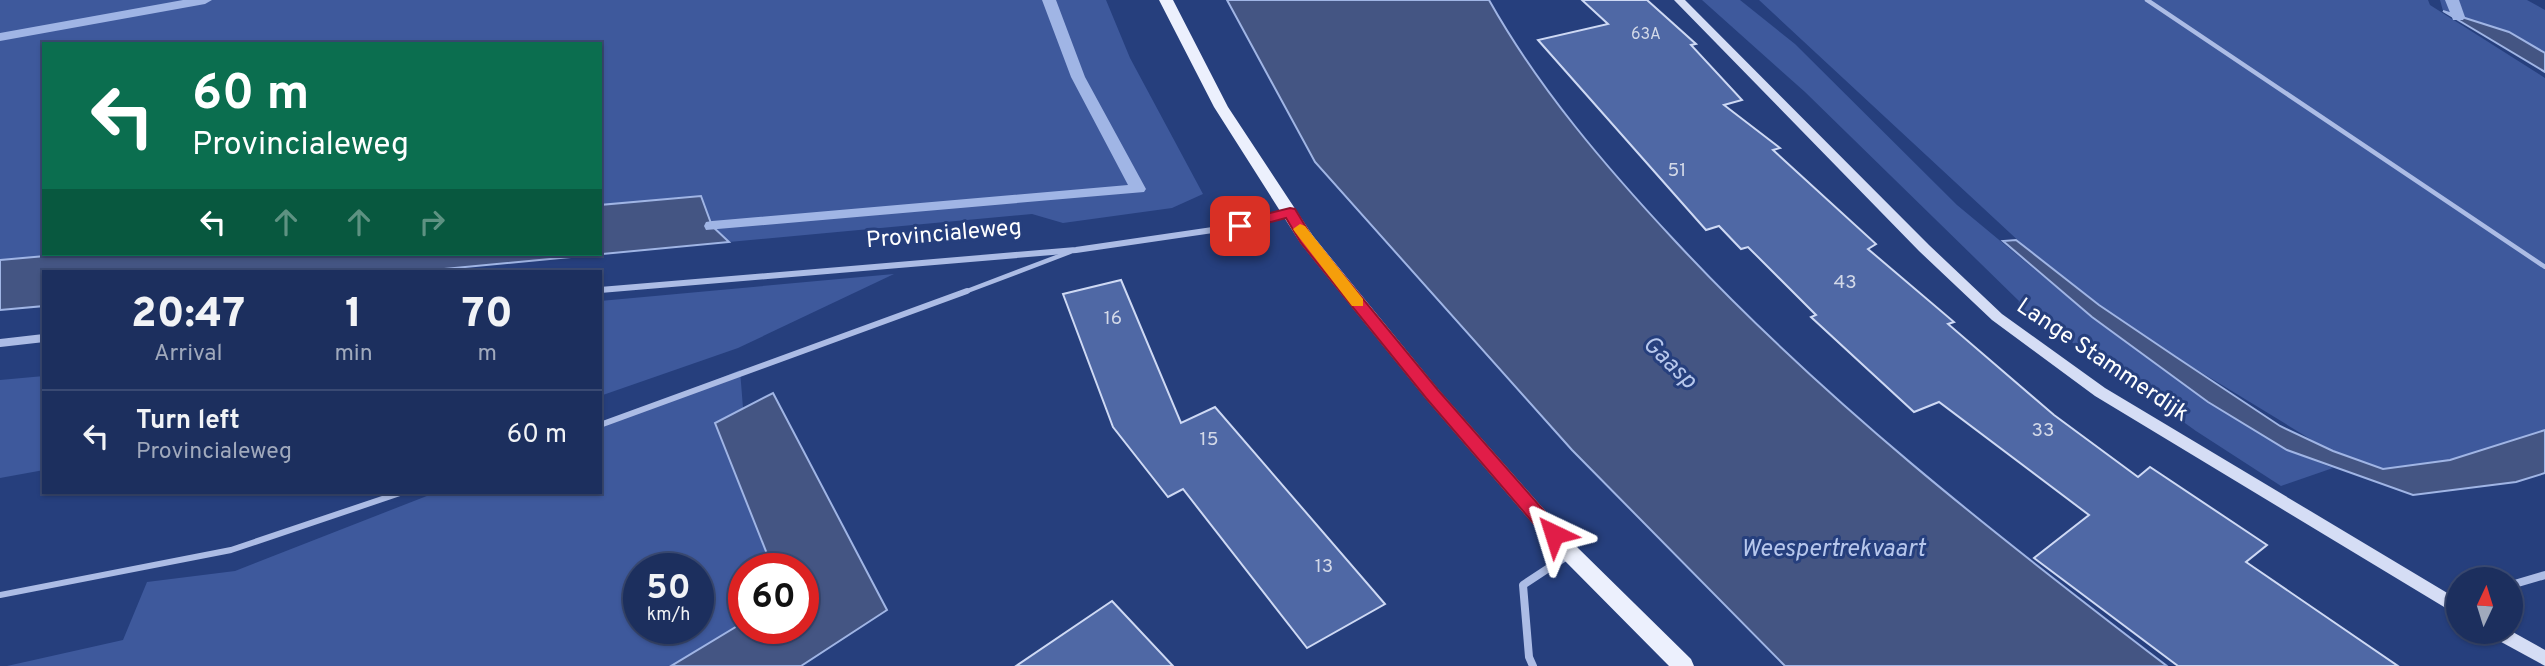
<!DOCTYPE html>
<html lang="en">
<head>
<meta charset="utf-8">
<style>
	:root { --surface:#1c2f5e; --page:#293b67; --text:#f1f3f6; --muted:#a0a9bc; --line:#3a4a73 }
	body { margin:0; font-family:Overpass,sans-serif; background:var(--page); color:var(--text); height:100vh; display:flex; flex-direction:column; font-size:26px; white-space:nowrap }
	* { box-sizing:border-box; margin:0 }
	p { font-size:23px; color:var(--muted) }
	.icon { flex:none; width:38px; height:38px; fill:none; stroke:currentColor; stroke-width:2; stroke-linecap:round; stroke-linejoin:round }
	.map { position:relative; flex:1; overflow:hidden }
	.side { position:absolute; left:42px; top:270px; width:560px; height:224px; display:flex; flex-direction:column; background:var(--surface); border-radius:0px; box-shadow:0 2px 5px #0004,0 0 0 2px var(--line) }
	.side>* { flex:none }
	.guide { position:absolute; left:42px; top:42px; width:560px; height:214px; border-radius:0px; box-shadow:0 2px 5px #0004,0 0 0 2px var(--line); background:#0b6e4f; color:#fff; overflow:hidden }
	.needle { width:46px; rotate:4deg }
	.fabs { position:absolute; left:2446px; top:567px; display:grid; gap:14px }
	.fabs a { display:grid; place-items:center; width:77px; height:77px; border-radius:50%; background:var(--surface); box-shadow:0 2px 5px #0004,0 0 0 2px var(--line); font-size:35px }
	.speed { position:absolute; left:623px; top:553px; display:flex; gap:14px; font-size:35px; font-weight:700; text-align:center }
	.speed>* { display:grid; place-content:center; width:91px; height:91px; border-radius:50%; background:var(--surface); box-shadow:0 2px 5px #0004,0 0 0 2px var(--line); line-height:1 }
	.speed small { font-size:18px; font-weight:400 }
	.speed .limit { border:10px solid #d22; background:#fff; color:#111 }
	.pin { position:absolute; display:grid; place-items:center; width:60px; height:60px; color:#fff; margin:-30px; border-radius:14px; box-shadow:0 4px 10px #0006 }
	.me { position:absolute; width:77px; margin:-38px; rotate:319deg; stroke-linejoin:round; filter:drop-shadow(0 0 5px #0008) }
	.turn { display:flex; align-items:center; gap:24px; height:147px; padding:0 35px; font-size:32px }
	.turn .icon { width:91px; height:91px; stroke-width:2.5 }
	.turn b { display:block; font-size:49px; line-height:60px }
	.lanes { display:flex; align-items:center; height:66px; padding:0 35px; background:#0003; justify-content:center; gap:35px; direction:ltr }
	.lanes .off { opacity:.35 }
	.eta { display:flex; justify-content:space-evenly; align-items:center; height:119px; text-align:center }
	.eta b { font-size:42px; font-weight:800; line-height:49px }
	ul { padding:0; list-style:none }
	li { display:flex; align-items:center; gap:21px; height:91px; padding:0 35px; border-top:2px solid var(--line) }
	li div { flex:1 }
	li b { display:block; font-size:26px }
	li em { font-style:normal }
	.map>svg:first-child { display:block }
	.green { fill:#3e599c; fill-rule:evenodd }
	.water { fill:#445583; stroke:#a0b5e5; stroke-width:2 }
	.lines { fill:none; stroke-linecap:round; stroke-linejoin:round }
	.stream { fill:#a0b5e5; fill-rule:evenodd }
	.building { fill:#4f68a5; stroke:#ced9f4; stroke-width:2 }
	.lane-far1 { stroke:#acbce5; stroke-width:4.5 }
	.lane { stroke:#acbce5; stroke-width:6 }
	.street-far1 { stroke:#acbce5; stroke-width:6 }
	.street { stroke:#acbce5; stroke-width:8 }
	.secondary { fill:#d5ddf5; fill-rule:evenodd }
	.primary { fill:#ecf0fd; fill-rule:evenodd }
	.route { fill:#e11d48; stroke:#92132f; stroke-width:2 }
	.slow { fill:#f59e0b }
	.labels { text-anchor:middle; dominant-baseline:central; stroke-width:6; stroke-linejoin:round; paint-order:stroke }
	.far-number-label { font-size:16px; fill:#d3d9e8 }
	.number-label { font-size:19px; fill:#d3d9e8 }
	.street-label { font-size:23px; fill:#fff; stroke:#263f7d }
	.water-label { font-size:24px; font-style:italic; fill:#b7c7ec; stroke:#263f7d }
</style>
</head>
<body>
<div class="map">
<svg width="2545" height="666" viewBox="0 0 2545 666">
	<rect width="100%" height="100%" fill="#263f7d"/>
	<!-- green -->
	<g class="green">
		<polygon points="0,0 1106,0 1130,58 1203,194 1172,208 1063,223 1032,214 729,242 712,226 701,196 600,205 600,44 44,44 44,254 68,254 0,260"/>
		<polygon points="1702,0 1740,0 1795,44 1957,205 2092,317 2208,402 2287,450 2333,468 2281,486 2196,431 2041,320 2016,313 2019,301 1805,92"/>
		<polygon points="1759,0 2428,0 2430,5 2545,78 2545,430 2450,460 2383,469 2371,476 2176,357 2064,283"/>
		<polygon points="2440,0 2527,0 2545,10 2545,53 2509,32 2443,11"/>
		<polygon points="894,274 738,348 600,396 600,301"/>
		<path d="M 740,370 L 743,408 L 715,423 L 773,569 L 744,569 L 744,622 L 671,666 L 7,666 L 123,640 L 147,582 L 235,571 L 437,492 L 600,492 L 600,428 ZM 639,569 L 698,569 L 698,628 L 639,628 Z"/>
		<polygon points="44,376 44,470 0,478 0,380"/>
	</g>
	<!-- water -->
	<g class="water">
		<path d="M 1227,0 L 1489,0 C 1539,89 1606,167 1676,242 C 1824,401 1994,534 2167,666 L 1785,666 L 1572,450 L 1315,162 Z"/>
		<polygon points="2443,11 2509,32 2545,53 2545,72"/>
		<polygon points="701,196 712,226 729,242 423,271 44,271 44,306 0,310 0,260 68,254 600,254 600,205"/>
		<polygon points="2016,240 2099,305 2176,357 2280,426 2333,451 2383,469 2450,460 2545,430 2545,473 2516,482 2413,495 2287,450 2208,402 2092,317 2003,241"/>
		<polygon points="773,393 887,610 801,666 671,666 744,622 744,628 803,628 803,569 773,569 715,423"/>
	</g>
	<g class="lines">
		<!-- stream -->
		<g class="stream">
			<polygon points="183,0 212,0 205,4 0,41 0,33"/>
			<polygon points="1042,0 1056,0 1085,77 1146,189 1144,192 706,230 704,226 706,222 712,221 1128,185 1071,77"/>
			<polygon points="2445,0 2459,0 2465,17 2463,20 2453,20"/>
		</g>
	</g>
	<!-- building -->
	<g class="building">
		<polygon points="1582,0 1647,0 1696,44 1691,45 1742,100 1724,105 1780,148 1773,150 1876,244 1868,249 1954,322 1948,324 2054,415 2138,477 2150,467 2267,545 2246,562 2398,666 2178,666 2034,558 2089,515 1939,402 1914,412 1811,317 1816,315 1748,247 1741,249 1719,226 1706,230 1538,40 1608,24"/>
		<polygon points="1121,280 1181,423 1215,407 1385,604 1307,648 1183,489 1168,497 1113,427 1063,294"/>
		<polygon points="1112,601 1173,666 1016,666"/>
	</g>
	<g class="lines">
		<!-- lane-far1 -->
		<g class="lane-far1">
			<polyline points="2147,0 2545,267"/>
			<polyline points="962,293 1070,252"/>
		</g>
		<!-- lane -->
		<g class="lane">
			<polyline points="600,425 967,291"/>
			<polyline points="0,595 231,550 403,492"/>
		</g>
		<!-- street-far1 -->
		<polyline class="street-far1" points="600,290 1076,250 1240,226 1290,212"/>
		<!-- street -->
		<g class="street">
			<polyline points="0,343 44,338"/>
			<polyline points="2511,585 2545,575"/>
			<polyline points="1533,666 1529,657 1523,585 1570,554"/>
		</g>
		<!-- secondary -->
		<g class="secondary">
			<polygon points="1674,0 1685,0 1929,245 2002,314 2105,388 2459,600 2459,616 2095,396 1992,320 1919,251"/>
			<polygon points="2511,631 2545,650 2545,666 2492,637 2489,632"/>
		</g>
		<!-- primary -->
		<polygon class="primary" points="1159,0 1173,0 1228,107 1313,236 1438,389 1578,548 1691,659 1694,666 1669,666 1564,560 1426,399 1301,244 1214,107"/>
	</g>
	<!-- route -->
	<polygon class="route" points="1290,208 1295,209 1312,237 1438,390 1560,529 1563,534 1560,539 1547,539 1426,398 1301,243 1286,218 1240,230 1233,226 1235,222"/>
	<!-- slow -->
	<polygon class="slow" points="1300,224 1305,226 1363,299 1363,306 1352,306 1295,232 1293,229"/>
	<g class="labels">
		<!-- far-number labels -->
		<g class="far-number-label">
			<text x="1646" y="35">63A</text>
		</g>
		<!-- number labels -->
		<g class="number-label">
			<text x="1677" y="171">51</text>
			<text x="1845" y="283">43</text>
			<text x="1113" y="319">16</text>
			<text x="2043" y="431">33</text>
			<text x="1209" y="440">15</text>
			<text x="1324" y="567">13</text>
		</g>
		<!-- street labels -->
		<g class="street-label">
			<text transform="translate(944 235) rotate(-5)">Provincialeweg</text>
			<text transform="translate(2102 361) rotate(34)">Lange Stammerdijk</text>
		</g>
		<!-- water labels -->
		<g class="water-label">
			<text transform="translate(1669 363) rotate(44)">Gaasp</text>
			<text x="1833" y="550">Weespertrekvaart</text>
		</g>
	</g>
</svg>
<div class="fabs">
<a><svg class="needle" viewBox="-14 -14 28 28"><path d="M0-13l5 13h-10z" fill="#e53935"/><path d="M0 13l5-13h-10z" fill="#a0a9bc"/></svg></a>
</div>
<div class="speed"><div>50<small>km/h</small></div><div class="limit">60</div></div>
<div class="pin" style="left:1240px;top:226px;background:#d93025"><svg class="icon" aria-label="arrive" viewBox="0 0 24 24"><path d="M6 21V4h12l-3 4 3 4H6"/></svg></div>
<svg class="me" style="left:1554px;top:534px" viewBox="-20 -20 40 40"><path d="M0-17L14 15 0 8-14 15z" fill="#e11d48" stroke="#fff" stroke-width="4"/></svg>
<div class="guide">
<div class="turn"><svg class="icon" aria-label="left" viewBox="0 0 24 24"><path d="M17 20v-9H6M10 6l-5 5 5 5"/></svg><div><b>60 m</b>Provincialeweg</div></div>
<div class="lanes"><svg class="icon" aria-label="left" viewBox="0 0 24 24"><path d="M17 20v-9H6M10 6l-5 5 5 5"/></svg><svg class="icon off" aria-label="ahead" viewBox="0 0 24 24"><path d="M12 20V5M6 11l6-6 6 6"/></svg><svg class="icon off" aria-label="ahead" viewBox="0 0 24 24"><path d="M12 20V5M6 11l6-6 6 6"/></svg><svg class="icon off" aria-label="right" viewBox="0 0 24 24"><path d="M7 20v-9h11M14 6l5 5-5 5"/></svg></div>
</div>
<section class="side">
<div class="eta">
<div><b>20:47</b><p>Arrival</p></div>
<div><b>1</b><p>min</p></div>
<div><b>70</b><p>m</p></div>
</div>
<ul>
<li><svg class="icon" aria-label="left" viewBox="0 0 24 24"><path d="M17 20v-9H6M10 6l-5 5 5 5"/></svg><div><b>Turn left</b><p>Provincialeweg</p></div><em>60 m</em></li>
</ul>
</section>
</div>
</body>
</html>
